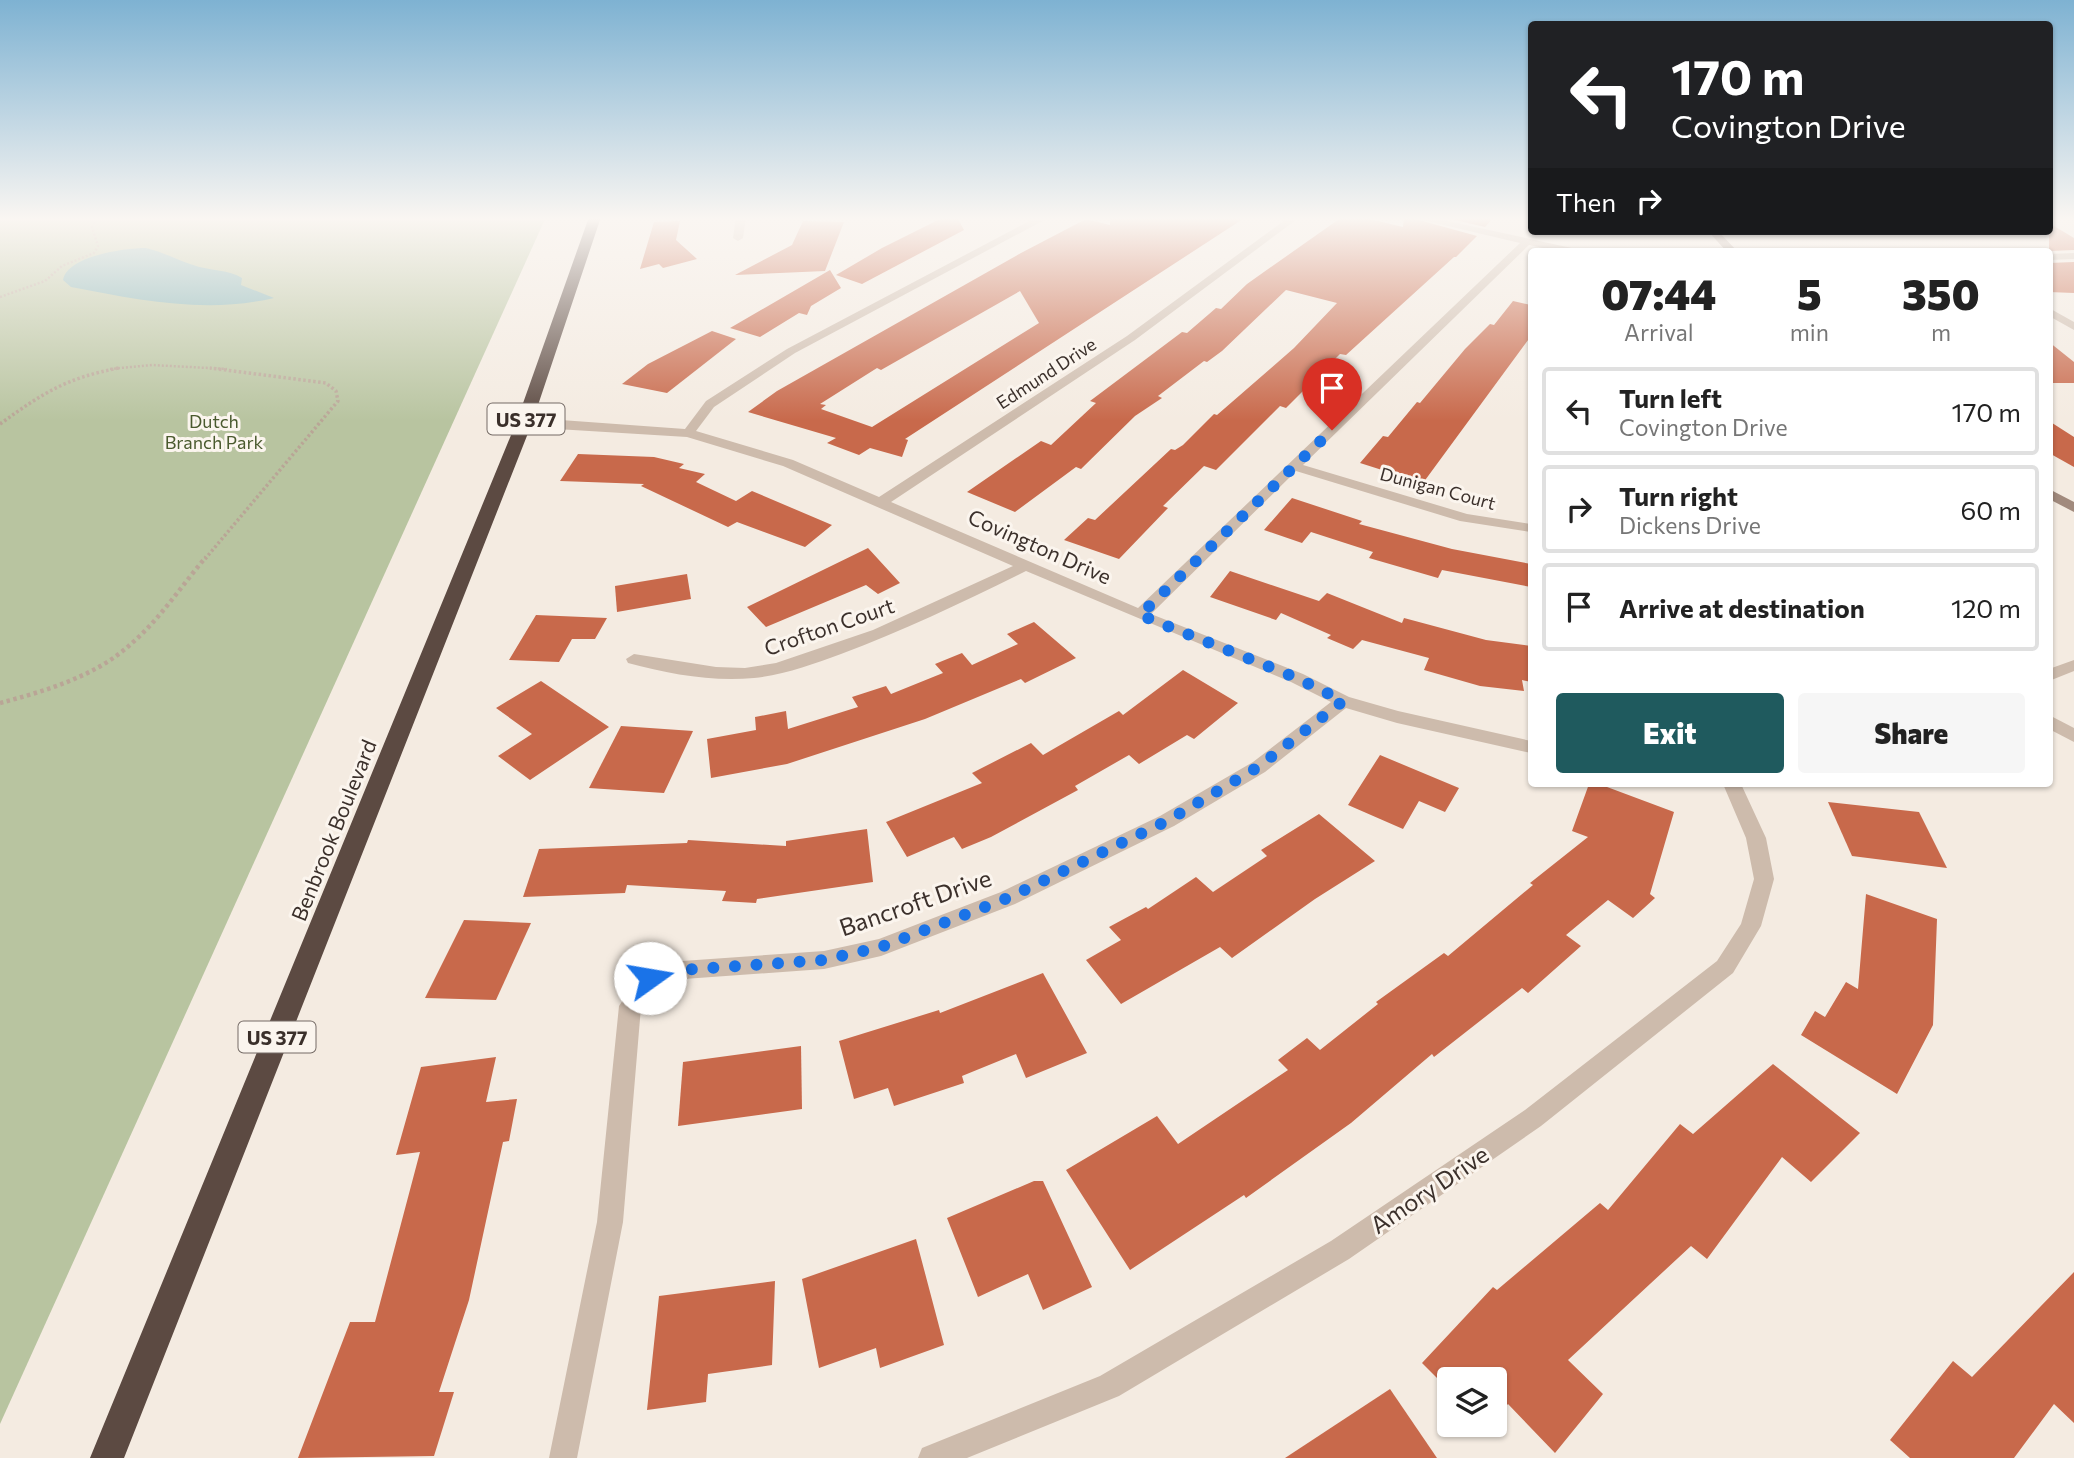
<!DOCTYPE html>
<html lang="en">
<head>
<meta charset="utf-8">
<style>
	:root { --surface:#fff; --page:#f6f6f6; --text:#222; --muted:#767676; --line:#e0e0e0; --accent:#1f5a5e }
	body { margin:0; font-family:Commissioner,sans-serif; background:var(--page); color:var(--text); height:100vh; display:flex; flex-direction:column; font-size:26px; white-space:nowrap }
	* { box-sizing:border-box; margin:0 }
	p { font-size:23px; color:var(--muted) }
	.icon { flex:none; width:38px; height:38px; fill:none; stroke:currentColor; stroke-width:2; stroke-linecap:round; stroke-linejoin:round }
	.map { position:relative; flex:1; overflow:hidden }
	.drawer { position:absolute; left:1528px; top:248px; width:525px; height:539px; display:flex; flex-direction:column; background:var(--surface); border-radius:7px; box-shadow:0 2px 5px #0004 }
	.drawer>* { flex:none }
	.banner { position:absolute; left:1528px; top:21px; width:525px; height:214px; border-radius:7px; box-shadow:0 2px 5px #0004; background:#202124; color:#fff; overflow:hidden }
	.buttons { position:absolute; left:1437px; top:1367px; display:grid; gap:14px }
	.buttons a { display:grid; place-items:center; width:70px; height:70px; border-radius:7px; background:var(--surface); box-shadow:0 2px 5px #0004; font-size:35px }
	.pin { position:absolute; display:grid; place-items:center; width:60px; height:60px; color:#fff; margin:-72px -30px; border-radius:50% 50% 50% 0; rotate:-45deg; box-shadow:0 0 7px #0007 }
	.pin .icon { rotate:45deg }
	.me { position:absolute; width:77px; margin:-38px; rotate:77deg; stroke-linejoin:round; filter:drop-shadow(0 0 5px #0008) }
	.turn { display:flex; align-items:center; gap:24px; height:147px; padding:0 28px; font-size:32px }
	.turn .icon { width:91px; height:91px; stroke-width:2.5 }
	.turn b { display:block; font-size:49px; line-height:60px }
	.then { display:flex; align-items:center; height:66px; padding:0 28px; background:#0003; gap:14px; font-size:26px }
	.eta { display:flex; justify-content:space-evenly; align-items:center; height:119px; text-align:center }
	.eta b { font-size:42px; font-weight:800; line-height:49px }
	.action { display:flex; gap:14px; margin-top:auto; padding:14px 28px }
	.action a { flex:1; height:80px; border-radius:7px; background:var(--accent); color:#fff; font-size:28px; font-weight:800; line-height:80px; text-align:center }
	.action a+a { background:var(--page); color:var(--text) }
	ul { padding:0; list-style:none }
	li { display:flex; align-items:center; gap:21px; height:88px; margin:0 14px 10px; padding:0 14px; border:4px solid var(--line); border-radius:7px }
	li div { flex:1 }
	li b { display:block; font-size:26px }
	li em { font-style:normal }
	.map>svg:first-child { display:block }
	.green { fill:#b8c4a0 }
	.water { fill:#7fb0b2 }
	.building { fill:#c8694b; fill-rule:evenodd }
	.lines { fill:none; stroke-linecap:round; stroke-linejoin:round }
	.path-far2 { stroke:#b9a596; stroke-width:2.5; stroke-dasharray:2 2; stroke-linecap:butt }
	.path-far1 { stroke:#b9a596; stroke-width:3.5; stroke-dasharray:2.5 2.5; stroke-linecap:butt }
	.path { stroke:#b9a596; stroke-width:4.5; stroke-dasharray:3.5 3.5; stroke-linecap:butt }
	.street { fill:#cdbbac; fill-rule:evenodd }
	.secondary { fill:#a18a7d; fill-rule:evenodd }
	.highway { fill:#5c4a42; fill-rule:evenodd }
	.route { stroke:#1a73e8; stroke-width:12; stroke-dasharray:0 21.6 }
	.labels { text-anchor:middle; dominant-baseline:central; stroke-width:6; stroke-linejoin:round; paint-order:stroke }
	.far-street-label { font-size:18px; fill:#3b302b; stroke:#fbf5ee }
	.far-park-label { font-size:18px; fill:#4a5a2e; stroke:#fbf5ee }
	.shield { fill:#fbf5ee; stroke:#756b66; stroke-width:2 }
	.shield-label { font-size:19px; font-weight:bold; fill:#3b302b }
	.street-label { font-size:21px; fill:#3b302b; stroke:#fbf5ee }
	.near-street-label { font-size:24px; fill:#3b302b; stroke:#fbf5ee }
</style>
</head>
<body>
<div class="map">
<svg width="2074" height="1458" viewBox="0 0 2074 1458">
	<rect width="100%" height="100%" fill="#f4ebe1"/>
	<!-- green -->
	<polygon class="green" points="0,217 546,217 0,1424"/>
	<!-- water -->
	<path class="water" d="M 146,248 C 163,252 177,260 193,265 C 210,271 227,269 242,278 L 241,285 L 274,298 C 206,314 139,300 71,287 L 63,280 C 67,256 125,248 146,248 Z"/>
	<!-- building -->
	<g class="building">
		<polygon points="944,217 957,217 964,230 862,284 836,275 882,248"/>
		<path d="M 1110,217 L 1246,217 L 905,439 L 908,440 L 902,457 L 870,448 L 859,455 L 827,443 L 836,438 L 748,412 L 777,391 L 1021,253 L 1086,219 L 1110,225 ZM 1020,291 L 1039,323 L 872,427 L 821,409 L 826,405 L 820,404 L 877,368 L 881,370 Z"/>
		<polygon points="1342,217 1361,217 1403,227 1404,217 1408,217 1477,236 1456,257 1454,257 1346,355 1340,354 1286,408 1280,406 1216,470 1204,466 1163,506 1168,508 1119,559 1064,540 1088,518 1095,520 1171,449 1175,450 1183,445 1214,414 1217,415 1294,348 1337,303 1286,290 1222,351 1207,362 1204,361 1158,396 1162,398 1135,416 1081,469 1076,467 1015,512 967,492 1041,441 1051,445 1096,403 1090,401 1182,332 1187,333 1216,308 1221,309 1247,284"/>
		<polygon points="1442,217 1494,217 1485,227"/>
		<polygon points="680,221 676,240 697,259 663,268 659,264 640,269 654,222"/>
		<polygon points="803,221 844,222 825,271 735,275 792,245"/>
		<polygon points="2049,223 2074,238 2074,250 2049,251"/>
		<polygon points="2074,262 2074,293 2049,292 2049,263"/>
		<polygon points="830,270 841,288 811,306 807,315 799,313 760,337 730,328"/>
		<polygon points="1513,301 1531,305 1531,336 1423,483 1360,463 1383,436 1388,437 1417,402 1420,403 1465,349 1490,324 1494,325"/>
		<polygon points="712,331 736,339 667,393 622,384 648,364"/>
		<polygon points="2049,342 2074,362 2074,383 2049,383"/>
		<polygon points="2049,421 2074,437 2074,467 2049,453"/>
		<polygon points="578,454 654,457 684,464 679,468 705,474 696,482 736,501 752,491 832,525 805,547 737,522 728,527 641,486 644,484 560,481"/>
		<polygon points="1292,498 1362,521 1359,524 1452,549 1531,564 1531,587 1442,570 1438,578 1369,558 1373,552 1311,532 1302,543 1264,530"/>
		<polygon points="868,548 900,583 878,594 866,585 766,627 747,607"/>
		<polygon points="1230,571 1319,601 1327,593 1402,623 1404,618 1486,640 1531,646 1531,682 1522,680 1524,691 1480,686 1424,670 1429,658 1362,640 1353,649 1327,638 1331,635 1281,613 1276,620 1210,597"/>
		<polygon points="687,574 691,599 617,612 615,586"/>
		<polygon points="536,615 607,618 595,639 572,639 559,662 509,660"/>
		<polygon points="1034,622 1076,658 1025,683 1021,679 925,719 787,764 711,778 707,739 756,730 755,717 786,711 788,729 858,707 852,697 886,686 891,694 943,673 935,664 962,653 972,665 1018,644 1007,634"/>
		<polygon points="1183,670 1238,703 1194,739 1187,735 1139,764 1129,755 1075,786 1078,790 991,837 962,849 954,837 907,857 886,822 982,783 972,773 1031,743 1043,755 1119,711 1123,715"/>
		<polygon points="541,681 609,727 530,780 498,756 532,734 496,708"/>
		<polygon points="621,726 693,731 664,793 589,788"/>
		<polygon points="1380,755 1459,788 1445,812 1419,801 1403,829 1348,805"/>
		<polygon points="1589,784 1599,784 1674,812 1650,894 1655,898 1633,918 1608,900 1566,935 1581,946 1528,993 1522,988 1434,1057 1432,1054 1351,1123 1246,1198 1244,1195 1130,1270 1066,1170 1157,1116 1178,1144 1288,1070 1278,1060 1307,1038 1320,1050 1378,1004 1376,1002 1444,953 1448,956 1533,885 1530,883 1588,837 1572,831"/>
		<polygon points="1828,802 1919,812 1947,868 1852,856"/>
		<polygon points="1319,814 1375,861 1315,899 1232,958 1220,947 1121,1004 1086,960 1121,940 1109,927 1146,907 1148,909 1196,877 1213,892 1267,856 1261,850"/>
		<polygon points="867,829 873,882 757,899 756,903 722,901 726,891 627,885 625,893 523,897 539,849 687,843 688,840 786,846 786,841"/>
		<polygon points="1866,894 1937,919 1933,1025 1897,1094 1801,1035 1815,1011 1825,1017 1846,982 1858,989"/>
		<polygon points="464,920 531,923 496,1000 425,998"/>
		<polygon points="1043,973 1087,1053 1026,1078 1016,1054 962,1076 964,1083 894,1106 888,1088 854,1099 839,1041 939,1010 940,1013"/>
		<polygon points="801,1046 802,1109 678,1126 683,1062"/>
		<polygon points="496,1057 486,1102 517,1099 509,1141 503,1142 469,1300 439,1392 454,1392 434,1456 298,1458 350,1322 375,1322 420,1152 396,1155 421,1067"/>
		<polygon points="1773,1064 1860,1133 1811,1182 1782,1157 1707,1259 1691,1246 1568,1360 1603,1394 1555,1453 1508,1404 1494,1419 1494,1379 1438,1379 1422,1363 1493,1287 1497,1290 1600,1203 1608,1210 1680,1124 1693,1134"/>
		<polygon points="1034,1181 1043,1181 1092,1287 1043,1310 1028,1274 978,1297 947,1218"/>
		<polygon points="916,1239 944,1345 880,1368 876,1348 819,1368 802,1279"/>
		<polygon points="2074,1272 2074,1423 2054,1404 2014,1458 1910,1458 1890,1440 1953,1361 1972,1377"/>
		<polygon points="775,1281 772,1365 708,1374 706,1402 647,1410 659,1296"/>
		<polygon points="1390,1389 1437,1458 1285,1458"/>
	</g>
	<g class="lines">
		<!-- path-far2 -->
		<g class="path-far2">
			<polyline points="0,297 45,281 62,266 94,253 98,246 92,227 97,217"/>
			<polyline points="110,369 152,365 227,369"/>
		</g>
		<!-- path-far1 -->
		<g class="path-far1">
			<path d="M 0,424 C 43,393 66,378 119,368"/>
			<polyline points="205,559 338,401 336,391 326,383 210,368"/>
		</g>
		<!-- path -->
		<path class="path" d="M 0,703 C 45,691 97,676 132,643 C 160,619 182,585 206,557"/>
		<!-- street -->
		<g class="street">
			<polygon points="736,217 746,217 743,238 738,241 733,238"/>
			<path d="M 1037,217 L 1050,217 L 795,353 L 714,407 L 696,431 L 793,460 L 879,497 L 1127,336 L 1289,217 L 1300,217 L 1135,340 L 891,502 L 1138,608 L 1520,243 L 1410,217 L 1429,217 L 1581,250 L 1582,252 L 1563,252 L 1529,245 L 1303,465 L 1467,514 L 1531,524 L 1531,532 L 1460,521 L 1296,471 L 1151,614 L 1303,674 L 1349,697 L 1398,711 L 1531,741 L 1531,753 L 1397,723 L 1346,708 L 1265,772 L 1174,826 L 1015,904 L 881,956 L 824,969 L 670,980 L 653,991 L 641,1007 L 623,1222 L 577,1458 L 549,1458 L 597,1222 L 619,1006 L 638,978 L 668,962 L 824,951 L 879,939 L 1001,892 L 1160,816 L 1253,762 L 1331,702 L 1291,682 L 1026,571 C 965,601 905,630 841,654 C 813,664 784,675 754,678 C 712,682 669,674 628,663 L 626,659 L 634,654 L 716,667 L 745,668 L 776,663 L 873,630 L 1013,566 L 783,466 L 687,437 L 524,427 L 520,426 L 520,420 L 547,419 L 685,429 L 706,401 L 787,349 Z"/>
			<polygon points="2074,253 2074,259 2049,260 2049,254"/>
			<polygon points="2049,308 2074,322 2074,330 2049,316"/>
			<polygon points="2074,660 2074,671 2049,681 2049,669"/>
			<polygon points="2049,715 2074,728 2074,742 2049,729"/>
			<polygon points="1723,784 1741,784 1766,838 1774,879 1761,926 1733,973 1541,1126 1349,1259 1119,1396 967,1458 918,1458 922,1448 1100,1376 1331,1241 1525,1110 1717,961 1741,924 1754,879 1746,838"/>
		</g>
		<!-- secondary -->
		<g class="secondary">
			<polygon points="1708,231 1718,231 1738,252 1727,252"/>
			<polygon points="2049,489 2074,502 2074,512 2049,499"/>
		</g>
		<!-- highway -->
		<polygon class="highway" points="589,217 601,217 532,423 124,1458 90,1458 516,423"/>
	</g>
	<!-- sky -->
	<linearGradient id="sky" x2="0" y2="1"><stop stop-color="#7eb2d2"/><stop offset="0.52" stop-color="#faf6f2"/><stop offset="1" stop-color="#faf6f2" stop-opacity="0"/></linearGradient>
	<rect width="2074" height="421" fill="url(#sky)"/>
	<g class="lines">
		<!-- route -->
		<polyline class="route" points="650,978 668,971 824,960 881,947 1008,898 1167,821 1258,767 1343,701 1297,678 1140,615 1332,430"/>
	</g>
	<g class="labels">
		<!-- far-street labels -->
		<g class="far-street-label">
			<text transform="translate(1046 373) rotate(-33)">Edmund Drive</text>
			<text transform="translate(1438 488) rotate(15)">Dunigan Court</text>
		</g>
		<!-- far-park labels -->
		<g class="far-park-label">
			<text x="214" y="421">Dutch<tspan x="214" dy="21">Branch Park</tspan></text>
		</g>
		<!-- shield labels -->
		<g class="shield">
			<rect x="487.5" y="403.5" width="77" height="31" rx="5"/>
			<rect x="238.5" y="1021.5" width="77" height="31" rx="5"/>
		</g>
		<g class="shield-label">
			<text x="526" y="419">US 377</text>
			<text x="277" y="1037">US 377</text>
		</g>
		<!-- street labels -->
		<g class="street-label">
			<text transform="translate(1040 546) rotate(24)">Covington Drive</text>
			<text transform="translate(829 626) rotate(-19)">Crofton Court</text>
			<text transform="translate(333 830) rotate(-68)">Benbrook Boulevard</text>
		</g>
		<!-- near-street labels -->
		<g class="near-street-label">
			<text transform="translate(915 902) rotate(-19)">Bancroft Drive</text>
			<text transform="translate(1429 1189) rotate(-34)">Amory Drive</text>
		</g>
	</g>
</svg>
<div class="buttons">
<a><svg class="icon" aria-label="layers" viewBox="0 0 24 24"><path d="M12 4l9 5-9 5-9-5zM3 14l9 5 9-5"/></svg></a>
</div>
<div class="pin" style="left:1332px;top:430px;background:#d93025"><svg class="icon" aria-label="arrive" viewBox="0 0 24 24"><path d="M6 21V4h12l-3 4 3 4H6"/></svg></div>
<svg class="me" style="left:650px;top:978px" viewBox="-20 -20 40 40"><circle r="19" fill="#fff"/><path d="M0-13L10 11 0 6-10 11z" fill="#1a73e8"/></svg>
<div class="banner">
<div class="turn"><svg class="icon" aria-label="left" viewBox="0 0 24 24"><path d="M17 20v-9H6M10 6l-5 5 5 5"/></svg><div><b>170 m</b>Covington Drive</div></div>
<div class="then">Then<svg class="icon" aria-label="right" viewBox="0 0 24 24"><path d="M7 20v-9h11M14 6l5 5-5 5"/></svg></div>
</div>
<section class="drawer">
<div class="eta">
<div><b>07:44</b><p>Arrival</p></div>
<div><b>5</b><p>min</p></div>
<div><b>350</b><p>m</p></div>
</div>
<ul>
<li><svg class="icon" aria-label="left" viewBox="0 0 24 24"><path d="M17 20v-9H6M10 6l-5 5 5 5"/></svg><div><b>Turn left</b><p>Covington Drive</p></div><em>170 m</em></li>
<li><svg class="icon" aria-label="right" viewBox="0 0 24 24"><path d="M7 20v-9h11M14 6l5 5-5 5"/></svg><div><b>Turn right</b><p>Dickens Drive</p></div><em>60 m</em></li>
<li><svg class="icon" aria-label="arrive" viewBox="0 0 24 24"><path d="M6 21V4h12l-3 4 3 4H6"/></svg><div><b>Arrive at destination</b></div><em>120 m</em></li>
</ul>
<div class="action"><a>Exit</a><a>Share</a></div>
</section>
</div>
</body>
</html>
